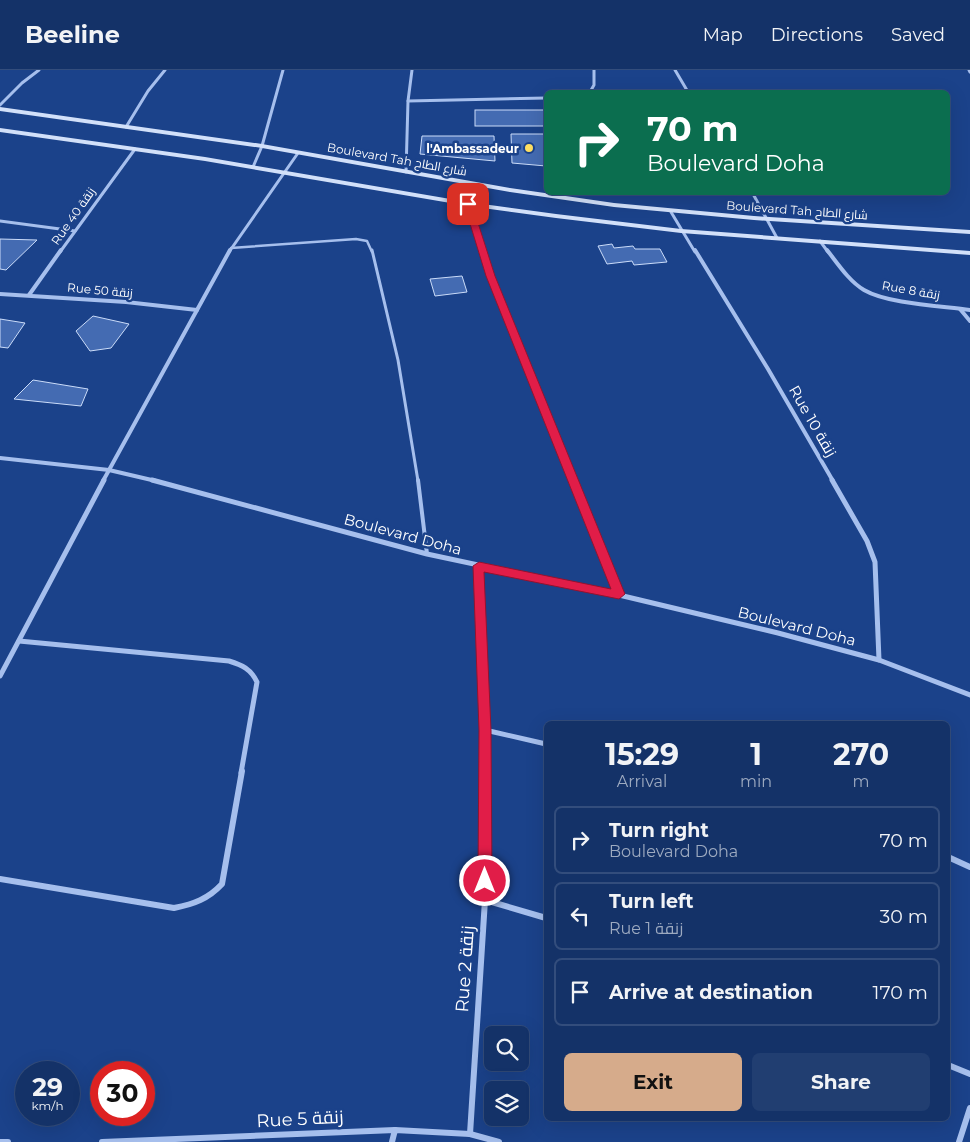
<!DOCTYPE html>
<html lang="en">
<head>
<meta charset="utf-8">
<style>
	:root { --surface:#143268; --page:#213e71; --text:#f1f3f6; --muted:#9daac0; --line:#334d7c; --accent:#d6ab8b }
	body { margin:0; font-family:Montserrat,Cairo,sans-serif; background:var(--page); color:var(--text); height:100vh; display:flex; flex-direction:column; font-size:19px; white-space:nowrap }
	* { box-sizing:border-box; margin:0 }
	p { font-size:16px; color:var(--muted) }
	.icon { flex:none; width:28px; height:28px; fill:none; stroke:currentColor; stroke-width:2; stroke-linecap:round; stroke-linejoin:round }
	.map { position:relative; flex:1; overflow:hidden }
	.details { position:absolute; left:544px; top:651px; width:406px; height:400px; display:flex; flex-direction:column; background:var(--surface); border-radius:8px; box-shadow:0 5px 20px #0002,0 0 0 1px var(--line) }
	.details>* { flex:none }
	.guide { position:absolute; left:544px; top:20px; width:406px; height:105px; border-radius:8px; box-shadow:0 5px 20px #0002,0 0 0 1px var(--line); background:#0b6e4f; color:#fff; overflow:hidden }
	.controls { position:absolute; left:484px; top:956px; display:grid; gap:10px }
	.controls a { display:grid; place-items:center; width:45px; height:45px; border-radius:8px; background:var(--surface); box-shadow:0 5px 20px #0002,0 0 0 1px var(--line); font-size:25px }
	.speed { position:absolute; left:15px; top:991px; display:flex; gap:10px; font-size:25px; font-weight:700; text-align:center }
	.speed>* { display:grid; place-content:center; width:65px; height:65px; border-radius:50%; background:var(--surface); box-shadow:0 5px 20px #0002,0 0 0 1px var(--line); line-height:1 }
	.speed small { font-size:12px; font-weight:400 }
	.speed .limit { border:8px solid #d22; background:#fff; color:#111 }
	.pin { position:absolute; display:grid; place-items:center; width:42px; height:42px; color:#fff; margin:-21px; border-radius:10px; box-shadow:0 2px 8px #0006 }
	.me { position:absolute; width:55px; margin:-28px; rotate:0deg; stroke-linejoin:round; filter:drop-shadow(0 0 4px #0008) }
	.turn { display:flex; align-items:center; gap:18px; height:105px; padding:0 20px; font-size:22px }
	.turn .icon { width:65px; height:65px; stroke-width:2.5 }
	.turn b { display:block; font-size:35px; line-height:42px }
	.eta { display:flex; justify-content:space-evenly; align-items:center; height:85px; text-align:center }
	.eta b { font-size:30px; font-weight:700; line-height:35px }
	.action { display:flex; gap:10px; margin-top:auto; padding:10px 20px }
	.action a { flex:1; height:58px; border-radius:8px; background:var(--accent); color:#111; font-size:20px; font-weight:700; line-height:58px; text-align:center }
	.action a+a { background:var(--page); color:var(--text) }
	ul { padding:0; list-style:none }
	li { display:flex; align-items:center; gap:15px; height:68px; margin:0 10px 8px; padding:0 10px; border:2px solid var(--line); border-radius:8px }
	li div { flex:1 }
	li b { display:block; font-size:19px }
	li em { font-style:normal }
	header { display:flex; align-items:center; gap:30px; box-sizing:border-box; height:70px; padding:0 25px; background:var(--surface); border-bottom:1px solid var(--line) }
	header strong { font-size:24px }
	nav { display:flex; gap:28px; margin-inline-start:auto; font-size:18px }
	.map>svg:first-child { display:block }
	.building { fill:#446bb2; stroke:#cbdcf9 }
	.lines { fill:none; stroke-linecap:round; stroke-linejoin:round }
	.lane-far2 { stroke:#a6bfed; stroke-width:2.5 }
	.lane-far1 { stroke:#a6bfed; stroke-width:3 }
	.lane { stroke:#a6bfed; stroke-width:4 }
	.street-far3 { stroke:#a6bfed; stroke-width:3 }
	.street-far2 { stroke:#a6bfed; stroke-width:4 }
	.street-far1 { stroke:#a6bfed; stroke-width:5 }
	.street { stroke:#a6bfed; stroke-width:6 }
	.secondary { fill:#d2e0f9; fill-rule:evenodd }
	.route { fill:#e11d48; stroke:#92132f }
	.poi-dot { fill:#fedf63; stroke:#1b428a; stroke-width:2 }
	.labels { text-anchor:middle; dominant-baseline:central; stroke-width:5; stroke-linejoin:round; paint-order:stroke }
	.far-poi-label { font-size:12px; font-weight:bold; fill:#fff; stroke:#1b428a; text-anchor:end }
	.far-street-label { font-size:12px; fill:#fff; stroke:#1b428a }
	.street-label { font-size:15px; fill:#fff; stroke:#1b428a }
	.near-street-label { font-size:18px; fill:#fff; stroke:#1b428a }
</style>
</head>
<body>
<header>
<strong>Beeline</strong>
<nav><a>Map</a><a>Directions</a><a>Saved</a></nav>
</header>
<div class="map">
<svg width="970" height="1072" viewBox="0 0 970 1072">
	<rect width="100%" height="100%" fill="#1b428a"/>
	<!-- building -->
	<g class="building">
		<rect x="475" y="40" width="71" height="16"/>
		<polygon points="511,64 546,64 546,96 512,93"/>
		<polygon points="422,66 494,66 495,91 420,84"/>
		<polygon points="0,169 37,170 6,200 0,199"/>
		<polygon points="612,174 614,178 633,176 635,179 660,179 667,192 634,195 632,191 607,194 598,176"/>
		<polygon points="462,206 467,222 435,226 430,209"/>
		<polygon points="93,246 129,254 111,278 90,281 76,261"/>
		<polygon points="0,249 25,253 8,278 0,277"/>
		<polygon points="33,310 88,319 81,336 14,329"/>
	</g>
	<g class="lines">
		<!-- lane-far2 -->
		<polyline class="lane-far2" points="231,178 356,169 367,171 372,182"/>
		<!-- lane-far1 -->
		<polyline class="lane-far1" points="372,180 398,290 418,411"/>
		<!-- lane -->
		<polyline class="lane" points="418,410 427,484"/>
		<!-- street-far3 -->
		<g class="street-far3">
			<polyline points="675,0 688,22"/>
			<polyline points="969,0 970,2"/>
			<polyline points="590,22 594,15 594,0"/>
			<polyline points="408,31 546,28"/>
			<polyline points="0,35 22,13 39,0"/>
			<polyline points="126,57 148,21 165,0"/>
			<polyline points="253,97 262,76 283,0"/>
			<polyline points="406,102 408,31 412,0"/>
			<polyline points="752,122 777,168"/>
			<polyline points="468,134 483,182"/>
			<polyline points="671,142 695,182"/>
			<polyline points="0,151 75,161"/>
			<polyline points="820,171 828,182"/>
			<polyline points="60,182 135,79"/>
			<polyline points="229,182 298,83"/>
		</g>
		<!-- street-far2 -->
		<g class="street-far2">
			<polyline points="482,180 490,206 573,411"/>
			<polyline points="695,180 768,299 833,411"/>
			<path d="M 827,180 C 838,194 849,211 864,220 C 888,234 942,236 970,240"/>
			<polyline points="0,224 126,232 197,240"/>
			<polyline points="29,225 61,180"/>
			<polyline points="960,239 970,251"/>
			<polyline points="0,388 109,400 156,411"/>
			<polyline points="103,411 230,180"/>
		</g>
		<!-- street-far1 -->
		<g class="street-far1">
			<polyline points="152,410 427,484 619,525 778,563 879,590 970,625"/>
			<polyline points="572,410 619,525"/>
			<polyline points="832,410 867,471 875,492 879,590"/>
			<polyline points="479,497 485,703"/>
			<path d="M 19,571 L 229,591 C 242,595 251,599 257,612 L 241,703"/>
			<polyline points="0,606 104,410"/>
			<polyline points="485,660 546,674"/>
		</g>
		<!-- street -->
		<g class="street">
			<polyline points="948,787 970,797"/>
			<path d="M 0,809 L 174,838 C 194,834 208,829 222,814 L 242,701"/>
			<polyline points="485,830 546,848"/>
			<polyline points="948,995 970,1004"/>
			<polyline points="470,1064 485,830 485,701"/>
			<polyline points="0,1072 8,1072"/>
			<polyline points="102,1072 395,1060 470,1064 499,1072"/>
			<polyline points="392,1072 395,1060"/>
			<polyline points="959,1072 970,1038"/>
		</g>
		<!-- secondary -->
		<g class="secondary">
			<polygon points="0,37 262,74 510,118 614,133 754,146 970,160 970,164 754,150 614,137 510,122 262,78 0,41"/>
			<polygon points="0,58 205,87 468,132 556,144 681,159 970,181 970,185 681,163 556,148 468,136 205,91 0,62"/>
		</g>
	</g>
	<!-- route -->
	<polygon class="route" points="468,132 472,134 495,206 625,524 619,529 484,502 491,660 492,811 490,815 485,817 480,815 478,811 479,660 473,496 479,492 611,519 486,206 464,134"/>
	<!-- markers -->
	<circle class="poi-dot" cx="529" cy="78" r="5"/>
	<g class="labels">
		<!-- far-poi labels -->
		<g class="far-poi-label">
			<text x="519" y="78">l'Ambassadeur</text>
		</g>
		<!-- far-street labels -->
		<g class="far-street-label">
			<text transform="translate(397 89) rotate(10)">Boulevard Tah شارع الطاح</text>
			<text transform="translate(797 140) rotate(4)">Boulevard Tah شارع الطاح</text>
			<text transform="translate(73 146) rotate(-55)">Rue 40 زنقة</text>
			<text transform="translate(100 220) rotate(5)">Rue 50 زنقة</text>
			<text transform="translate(911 220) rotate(10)">Rue 8 زنقة</text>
		</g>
		<!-- street labels -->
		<g class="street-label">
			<text transform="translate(813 351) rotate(60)">Rue 10 زنقة</text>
			<text transform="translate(403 464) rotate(15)">Boulevard Doha</text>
			<text transform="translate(797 556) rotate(14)">Boulevard Doha</text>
		</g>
		<!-- near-street labels -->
		<g class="near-street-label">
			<text transform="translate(465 899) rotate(-86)">Rue 2 زنقة</text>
			<text transform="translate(300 1049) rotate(-3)">Rue 5 زنقة</text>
		</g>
	</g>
</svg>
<div class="controls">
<a><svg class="icon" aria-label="search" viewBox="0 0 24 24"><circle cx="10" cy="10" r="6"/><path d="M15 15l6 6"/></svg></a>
<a><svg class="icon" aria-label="layers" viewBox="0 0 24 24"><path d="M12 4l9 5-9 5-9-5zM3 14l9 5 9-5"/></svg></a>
</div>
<div class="speed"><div>29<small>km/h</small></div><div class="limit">30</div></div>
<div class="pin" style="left:468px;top:134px;background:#d93025"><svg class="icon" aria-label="arrive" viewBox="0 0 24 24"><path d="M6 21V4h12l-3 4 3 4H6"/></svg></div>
<svg class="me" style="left:485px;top:811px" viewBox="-20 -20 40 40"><circle r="17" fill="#e11d48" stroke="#fff" stroke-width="3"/><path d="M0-11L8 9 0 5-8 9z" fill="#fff"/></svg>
<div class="guide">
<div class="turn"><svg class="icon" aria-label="right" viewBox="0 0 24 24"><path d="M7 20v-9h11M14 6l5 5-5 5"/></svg><div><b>70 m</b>Boulevard Doha</div></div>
</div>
<section class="details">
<div class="eta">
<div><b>15:29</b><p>Arrival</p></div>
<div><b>1</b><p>min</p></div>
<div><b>270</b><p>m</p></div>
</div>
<ul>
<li><svg class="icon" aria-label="right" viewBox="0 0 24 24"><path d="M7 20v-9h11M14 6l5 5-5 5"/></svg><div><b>Turn right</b><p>Boulevard Doha</p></div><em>70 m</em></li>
<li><svg class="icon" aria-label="left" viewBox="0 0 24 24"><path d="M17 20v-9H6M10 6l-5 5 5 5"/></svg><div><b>Turn left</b><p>Rue 1 زنقة</p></div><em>30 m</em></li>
<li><svg class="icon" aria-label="arrive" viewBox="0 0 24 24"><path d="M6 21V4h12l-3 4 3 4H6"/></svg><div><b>Arrive at destination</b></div><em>170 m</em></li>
</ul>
<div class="action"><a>Exit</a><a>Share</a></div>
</section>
</div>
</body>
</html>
